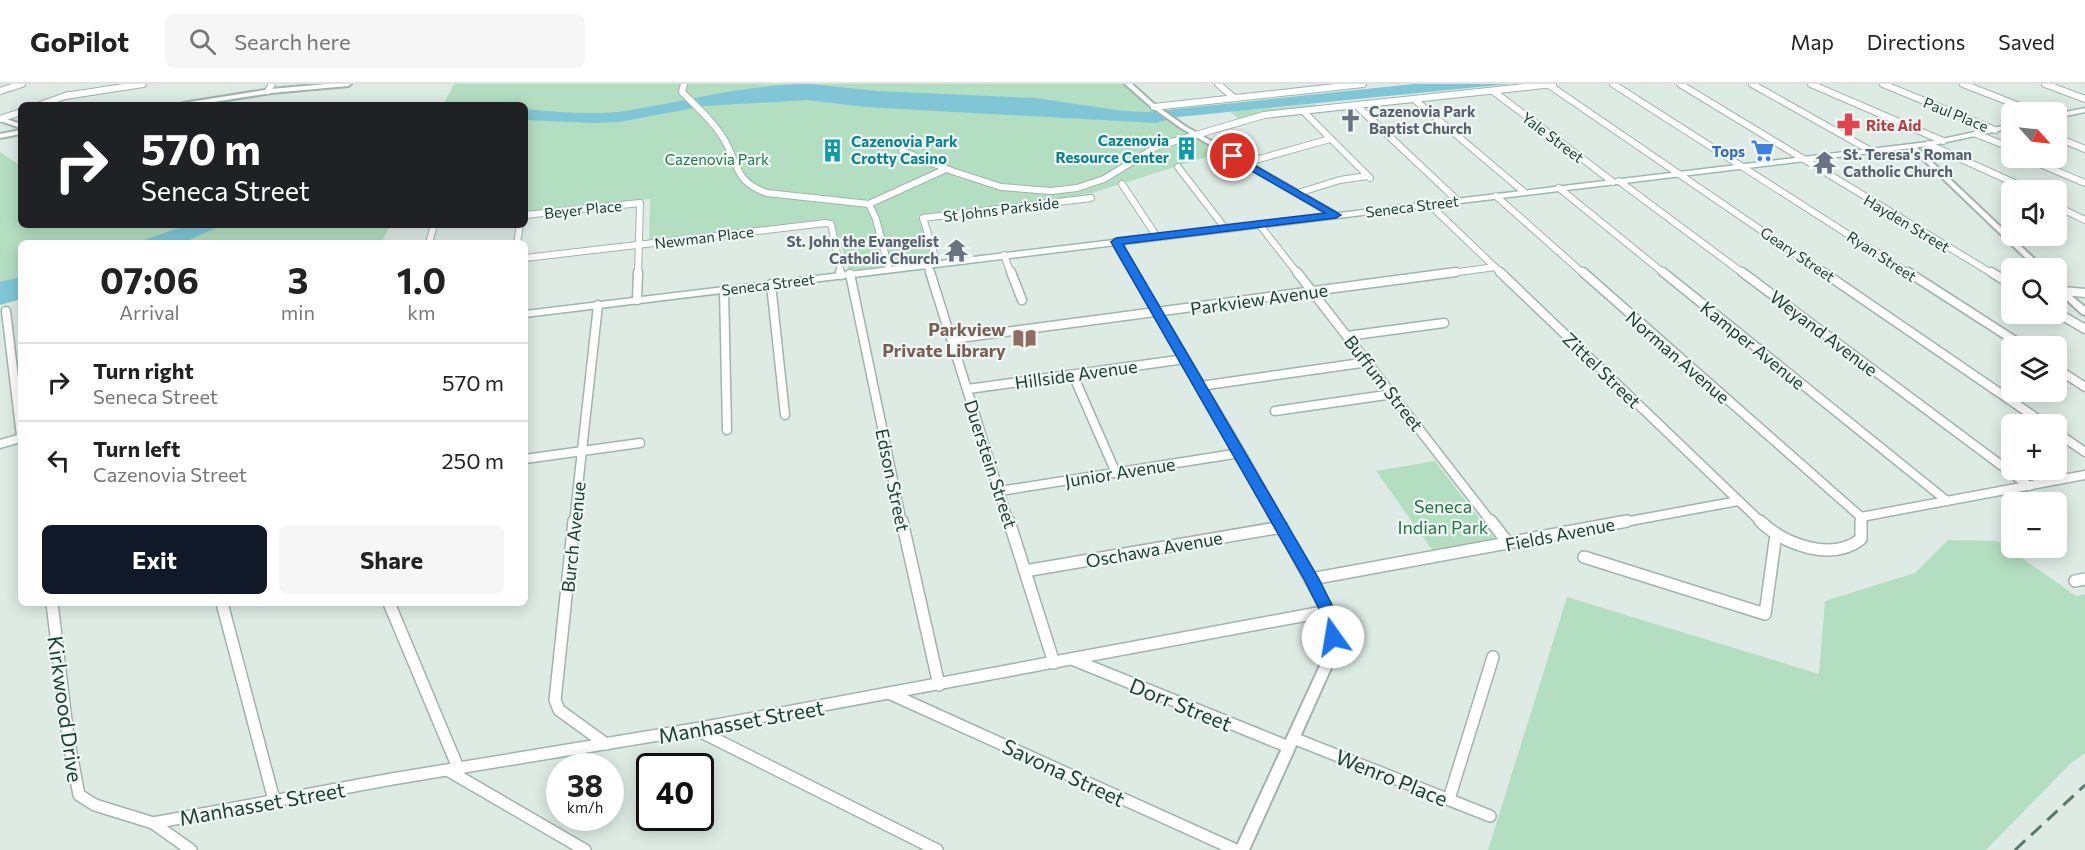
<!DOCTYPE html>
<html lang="en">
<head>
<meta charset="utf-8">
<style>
	:root { --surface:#fff; --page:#f6f6f6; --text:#222; --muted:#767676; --line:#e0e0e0; --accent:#111827 }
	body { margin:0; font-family:Commissioner,sans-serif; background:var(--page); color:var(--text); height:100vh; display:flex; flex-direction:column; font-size:22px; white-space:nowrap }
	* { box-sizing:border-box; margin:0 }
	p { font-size:20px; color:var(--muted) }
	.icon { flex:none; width:33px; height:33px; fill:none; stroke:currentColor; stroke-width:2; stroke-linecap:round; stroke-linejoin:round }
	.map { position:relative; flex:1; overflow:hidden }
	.drawer { position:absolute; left:18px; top:156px; width:510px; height:366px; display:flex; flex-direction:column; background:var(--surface); border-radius:9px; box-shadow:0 3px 15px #0003 }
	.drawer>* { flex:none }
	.top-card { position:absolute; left:18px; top:18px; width:510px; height:126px; border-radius:9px; box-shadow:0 3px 15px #0003; background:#202124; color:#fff; overflow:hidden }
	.needle { width:39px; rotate:117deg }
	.fabs { position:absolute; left:2001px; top:18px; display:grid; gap:12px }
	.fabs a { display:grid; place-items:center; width:66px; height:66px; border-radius:9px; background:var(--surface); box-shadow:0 3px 15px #0003; font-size:30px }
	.speed { position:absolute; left:546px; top:669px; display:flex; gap:12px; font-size:30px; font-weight:700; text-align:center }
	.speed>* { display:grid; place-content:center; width:78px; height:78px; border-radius:50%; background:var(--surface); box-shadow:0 3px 15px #0003; line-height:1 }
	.speed small { font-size:15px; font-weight:400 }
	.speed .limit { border:3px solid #111; border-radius:9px; background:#fff; color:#111 }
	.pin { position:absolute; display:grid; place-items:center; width:51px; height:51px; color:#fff; margin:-26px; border:3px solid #fff; border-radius:50%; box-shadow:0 2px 6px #0007 }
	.me { position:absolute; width:66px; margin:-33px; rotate:347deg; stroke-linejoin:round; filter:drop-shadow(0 0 4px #0008) }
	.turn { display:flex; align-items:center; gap:21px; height:126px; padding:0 24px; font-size:27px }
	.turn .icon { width:78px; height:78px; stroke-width:2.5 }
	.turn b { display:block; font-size:42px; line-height:51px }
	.eta { display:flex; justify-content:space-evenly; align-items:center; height:102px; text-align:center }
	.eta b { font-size:36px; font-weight:700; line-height:42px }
	.primary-button { display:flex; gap:12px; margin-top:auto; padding:12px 24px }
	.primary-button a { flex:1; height:69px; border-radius:9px; background:var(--accent); color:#fff; font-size:24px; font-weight:700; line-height:69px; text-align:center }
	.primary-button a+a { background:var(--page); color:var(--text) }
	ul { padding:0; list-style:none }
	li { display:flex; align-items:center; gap:18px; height:78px; padding:0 24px; border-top:2px solid var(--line) }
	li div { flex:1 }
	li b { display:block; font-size:22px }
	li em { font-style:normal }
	header { display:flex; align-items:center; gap:36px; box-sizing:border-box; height:84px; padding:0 30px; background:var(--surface); border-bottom:2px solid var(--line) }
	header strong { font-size:28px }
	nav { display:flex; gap:33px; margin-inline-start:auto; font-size:21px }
	.search { width:420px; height:54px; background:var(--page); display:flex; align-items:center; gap:15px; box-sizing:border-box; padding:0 21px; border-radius:9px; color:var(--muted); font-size:22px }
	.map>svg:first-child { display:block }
	.green { fill:#b4dec1 }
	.water { fill:#80c6d6 }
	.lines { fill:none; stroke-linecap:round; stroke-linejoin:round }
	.minor-far2-casing { stroke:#a1b3ac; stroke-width:8 }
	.minor-far1-casing { stroke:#a1b3ac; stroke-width:11 }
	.minor-casing { stroke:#a1b3ac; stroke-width:14 }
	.tertiary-casing { stroke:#a1b3ac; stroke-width:4 }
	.secondary-casing { stroke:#9cb8ae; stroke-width:3 }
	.minor-far2 { stroke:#fff; stroke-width:6 }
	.minor-far1 { stroke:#fff; stroke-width:8 }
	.minor { stroke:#fff; stroke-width:11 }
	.tertiary { fill:#fff; fill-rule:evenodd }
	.secondary { fill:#fff; fill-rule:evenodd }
	.rail { stroke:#587870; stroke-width:3; stroke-dasharray:14 8; stroke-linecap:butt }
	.route { fill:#1a73e8; stroke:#114b97; stroke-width:1.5 }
	.labels { text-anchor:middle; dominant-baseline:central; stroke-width:4.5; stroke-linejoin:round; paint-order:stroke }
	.far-worship-label { font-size:15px; font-weight:bold; fill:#5b616d; stroke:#eef7f3; text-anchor:start }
	.far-street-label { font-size:15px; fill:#1e3c34; stroke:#eef7f3 }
	.far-health-label { font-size:15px; font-weight:bold; fill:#be3a42; stroke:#eef7f3; text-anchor:start }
	.far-culture-label { font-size:15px; font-weight:bold; fill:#0d838f; stroke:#eef7f3; text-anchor:end }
	.far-shop-label { font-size:15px; font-weight:bold; fill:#366cbe; stroke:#eef7f3; text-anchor:end }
	.far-park-label { font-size:15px; fill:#257646; stroke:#eef7f3 }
	.street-label { font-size:18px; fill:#1e3c34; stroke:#eef7f3 }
	.education-label { font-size:18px; font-weight:bold; fill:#785e54; stroke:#eef7f3; text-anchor:end }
	.park-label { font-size:18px; fill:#257646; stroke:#eef7f3 }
	.near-street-label { font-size:21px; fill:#1e3c34; stroke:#eef7f3 }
</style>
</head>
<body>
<header>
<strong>GoPilot</strong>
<div class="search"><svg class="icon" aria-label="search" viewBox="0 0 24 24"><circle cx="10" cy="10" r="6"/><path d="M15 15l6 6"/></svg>Search here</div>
<nav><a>Map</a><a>Directions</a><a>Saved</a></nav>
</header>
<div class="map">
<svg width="2085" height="766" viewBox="0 0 2085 766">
	<rect width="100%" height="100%" fill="#deebe5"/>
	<!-- green -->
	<g class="green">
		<polygon points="454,0 1123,0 1173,41 1222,68 1089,110 1090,112 918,132 933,177 849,186 833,137 649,157 650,115 525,127 525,21 443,21"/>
		<polygon points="1315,20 1319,25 1239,35 1230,28"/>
		<polygon points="0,68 21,82 21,141 390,141 381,159 21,159 21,196 0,203"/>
		<polygon points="1435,377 1496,456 1433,467 1376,387"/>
		<polygon points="1948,456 1998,457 2076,512 2085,510 2085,669 2071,679 1986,766 1488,766 1567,513 1819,590 1825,517 1915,489"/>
	</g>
	<!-- water -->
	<g class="water">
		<path d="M 810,0 L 877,7 L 1035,14 L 1124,27 L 1147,28 L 1414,0 L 1509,0 L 1178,33 L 1156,39 L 865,23 L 807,16 L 705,22 L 619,38 L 591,39 L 525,36 L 525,25 C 560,28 596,32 631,26 C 691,16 749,0 810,0 Z"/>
		<polygon points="188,141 223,141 182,159 135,159"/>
		<polygon points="21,193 21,215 0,221 0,198"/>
	</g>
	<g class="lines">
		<defs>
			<g id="minor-far2">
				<path d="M 684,0 L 682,8 C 697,23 715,39 725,57 C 739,82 735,98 767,109 L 869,120 L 946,85"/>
				<polyline points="1218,0 1233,13"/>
				<polyline points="1613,0 1910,190"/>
				<polyline points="1680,0 1993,190"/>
				<polyline points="1752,0 1871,67"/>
				<polyline points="1811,0 1943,57"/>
				<polyline points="1883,0 1995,46"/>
				<polyline points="1963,0 2035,28"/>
				<polyline points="2045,0 2085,15"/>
				<polyline points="1549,1 1825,190"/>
				<polyline points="0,7 22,0"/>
				<polyline points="268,7 272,0"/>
				<polyline points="1493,7 1613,98"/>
				<polyline points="65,12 143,0"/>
				<polyline points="1415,16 1524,108"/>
				<polyline points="40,21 68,11"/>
				<polyline points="1357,22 1458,117"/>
				<polyline points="1154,23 1363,0"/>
				<polyline points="1303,27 1370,94"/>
				<polyline points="0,35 21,28"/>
				<polyline points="1976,50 2012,64"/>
				<polyline points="2056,53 2085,65"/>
				<polyline points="1928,60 2030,106"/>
				<polyline points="902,67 952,87 1001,103 1051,107 1077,104 1104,95 1158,62 1264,31 1553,0"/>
				<polyline points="2026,74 2085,99"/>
				<polyline points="1245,79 1330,55"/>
				<polyline points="1178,83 1225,144"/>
				<polyline points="1619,97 1744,190"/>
				<polyline points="1122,100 1157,153"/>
				<polyline points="1559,104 1665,190"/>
				<polyline points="1298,109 1340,96 1367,92"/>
				<polyline points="1496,112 1584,190"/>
				<polyline points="869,120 876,135 889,185"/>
				<polyline points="1429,120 1502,190"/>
				<polyline points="2056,122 2085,136"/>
				<polyline points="525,131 640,119 638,190"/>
				<polyline points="1259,140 1298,190"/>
				<polyline points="429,159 434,141"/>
				<polyline points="517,159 520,141"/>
				<polyline points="1004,171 1011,190"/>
				<polyline points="525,174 826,139 831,140 841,190"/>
				<polyline points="937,179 923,134 1091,114"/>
				<polyline points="927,180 930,190"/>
				<polyline points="1444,190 1495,183"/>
			</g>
			<g id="minor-far1">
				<polyline points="840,188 841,191"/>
				<polyline points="930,188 1009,439"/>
				<polyline points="1011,188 1022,216"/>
				<polyline points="1297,188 1492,439"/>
				<polyline points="1500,188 1762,439"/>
				<polyline points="1583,188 1861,433"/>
				<polyline points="1663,188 1947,417"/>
				<polyline points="1742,188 2029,402"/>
				<polyline points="1823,188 2045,340"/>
				<polyline points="1908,188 2023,262"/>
				<polyline points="1991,188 2012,201"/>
				<polyline points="850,190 902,439"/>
				<polyline points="771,200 785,331"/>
				<polyline points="724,205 727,346"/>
				<polyline points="2063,207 2085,209"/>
				<polyline points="637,216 638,188"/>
				<polyline points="6,227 21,352"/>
				<polyline points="2056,228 2085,245"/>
				<polyline points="1347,252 1444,239"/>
				<polyline points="952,255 1456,188"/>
				<polyline points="2056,284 2085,303"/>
				<polyline points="1073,291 1116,389"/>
				<polyline points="1200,302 1368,278"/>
				<polyline points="968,305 1185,275"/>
				<polyline points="1275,327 1393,310"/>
				<polyline points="2056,348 2085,368"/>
				<polyline points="525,375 640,359"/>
				<polyline points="1000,407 1240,369"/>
				<polyline points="1861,433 1861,439"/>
				<polyline points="1861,433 2085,391"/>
				<polyline points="574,439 598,221"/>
				<polyline points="1619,439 1738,417"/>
			</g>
			<g id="minor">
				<polyline points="574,437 555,616 559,626 606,660"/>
				<polyline points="902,437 939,601"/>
				<polyline points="1009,437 1054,579"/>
				<polyline points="1491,437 1508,459"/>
				<path d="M 1760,437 C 1785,461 1832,478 1861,455 L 1861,437"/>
				<polyline points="1584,473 1765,530 1776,450"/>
				<polyline points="1025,487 1282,443"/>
				<polyline points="1311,495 1627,437"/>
				<polyline points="2075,497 2085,495"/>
				<polyline points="52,519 68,653 79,711 95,721 153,739 191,766"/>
				<polyline points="222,519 274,716"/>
				<polyline points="389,519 459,686"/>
				<polyline points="1074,576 1289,663"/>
				<polyline points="891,610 1236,766"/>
				<polyline points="695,645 937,766"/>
				<polyline points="1293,654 1490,732"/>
				<polyline points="449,687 585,766"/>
				<polyline points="1449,715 1493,573"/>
				<polyline points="153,739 392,695 695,645 1328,527"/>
			</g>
			<g id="tertiary">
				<polygon points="327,0 351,0 348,2 271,9 195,21 180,21 183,19 271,5"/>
				<polygon points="1125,0 1132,0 1154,20 1185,42 1340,131 1339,133 1333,133 1181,44 1150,22"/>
				<polygon points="0,33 21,40 21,44 0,37"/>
				<polygon points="21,46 21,50 0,54 0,50"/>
				<polygon points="1910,61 1914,61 2044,184 2036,184 1910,63"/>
				<path d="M 1113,156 L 1116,156 L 1120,158 L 1245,369 L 1334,527 C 1338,542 1339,557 1336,573 L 1249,766 L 1235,766 L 1324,573 C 1326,557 1325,543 1322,527 L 1235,369 L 1112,158 Z"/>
				<polygon points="2056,199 2085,223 2085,231 2082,230 2056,206"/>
			</g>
			<g id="secondary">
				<polygon points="2085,24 2085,28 2056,34 2056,30"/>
				<polygon points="2012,40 2012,44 1928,62 525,233 525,227 1928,58"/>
				<polygon points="21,350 21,358 0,364 0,356"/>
			</g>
		</defs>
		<!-- minor-far2 casing -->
		<use href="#minor-far2" class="minor-far2-casing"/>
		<!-- minor-far1 casing -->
		<use href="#minor-far1" class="minor-far1-casing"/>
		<!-- minor casing -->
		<use href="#minor" class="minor-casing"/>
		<!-- tertiary casing -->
		<use href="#tertiary" class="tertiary-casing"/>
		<!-- secondary casing -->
		<use href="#secondary" class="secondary-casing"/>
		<!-- minor-far2 -->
		<use href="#minor-far2" class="minor-far2"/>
		<!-- minor-far1 -->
		<use href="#minor-far1" class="minor-far1"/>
		<!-- minor -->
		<use href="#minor" class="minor"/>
		<!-- tertiary -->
		<use href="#tertiary" class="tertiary"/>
		<!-- secondary -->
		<use href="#secondary" class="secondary"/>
		<!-- rail -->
		<polyline class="rail" points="2015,766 2085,701"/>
	</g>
	<!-- route -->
	<polygon class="route" points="1233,69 1341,131 1336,134 1123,160 1319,495 1335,527 1341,553 1338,557 1327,557 1320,527 1304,495 1111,158 1116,154 1325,129 1229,74 1229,70"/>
	<!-- icons -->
	<defs>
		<symbol id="church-bare" viewBox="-9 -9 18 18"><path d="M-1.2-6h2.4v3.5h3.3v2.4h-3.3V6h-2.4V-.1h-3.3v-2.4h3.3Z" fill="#6b7280" stroke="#eef7f3" stroke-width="2.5" paint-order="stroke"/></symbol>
		<symbol id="pharmacy-bare" viewBox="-9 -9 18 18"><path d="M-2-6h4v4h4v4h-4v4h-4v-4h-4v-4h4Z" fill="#e0444e" stroke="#eef7f3" stroke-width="2.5" paint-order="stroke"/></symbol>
		<symbol id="building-bare" viewBox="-9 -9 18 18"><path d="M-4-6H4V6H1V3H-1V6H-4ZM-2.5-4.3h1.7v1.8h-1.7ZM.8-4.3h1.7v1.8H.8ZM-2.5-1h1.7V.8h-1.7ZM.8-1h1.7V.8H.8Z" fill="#0f9aa8" stroke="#eef7f3" stroke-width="2.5" paint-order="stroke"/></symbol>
		<symbol id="supermarket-bare" viewBox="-9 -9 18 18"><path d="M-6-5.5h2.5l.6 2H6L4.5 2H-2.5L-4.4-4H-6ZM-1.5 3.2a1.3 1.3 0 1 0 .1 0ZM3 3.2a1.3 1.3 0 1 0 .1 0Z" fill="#3f7fe0" stroke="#eef7f3" stroke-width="2.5" paint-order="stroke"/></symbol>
		<symbol id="temple-bare" viewBox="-9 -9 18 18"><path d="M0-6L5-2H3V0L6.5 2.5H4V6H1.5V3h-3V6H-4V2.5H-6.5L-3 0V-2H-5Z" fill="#6b7280" stroke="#eef7f3" stroke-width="2.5" paint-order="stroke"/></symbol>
		<symbol id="library-bare" viewBox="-9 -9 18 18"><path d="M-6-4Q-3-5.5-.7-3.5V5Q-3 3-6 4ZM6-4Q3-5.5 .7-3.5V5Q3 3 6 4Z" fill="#8d6e63" stroke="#eef7f3" stroke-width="2.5" paint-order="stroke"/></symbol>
	</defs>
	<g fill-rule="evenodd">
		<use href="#church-bare" x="1334" y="20" width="33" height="33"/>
		<use href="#pharmacy-bare" x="1832" y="24" width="33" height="33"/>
		<use href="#building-bare" x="1170" y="48" width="33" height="33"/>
		<use href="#building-bare" x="816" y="50" width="33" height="33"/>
		<use href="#supermarket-bare" x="1746" y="50" width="33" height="33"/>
		<use href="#temple-bare" x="1808" y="62" width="33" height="33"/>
		<use href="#temple-bare" x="940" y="150" width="33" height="33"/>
		<use href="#library-bare" x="1008" y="238" width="33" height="33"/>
	</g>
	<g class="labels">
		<!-- far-worship labels -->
		<g class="far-worship-label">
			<text x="1369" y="27">Cazenovia Park<tspan x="1369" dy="17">Baptist Church</tspan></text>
			<text x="1843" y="70">St. Teresa's Roman<tspan x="1843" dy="17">Catholic Church</tspan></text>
			<text x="939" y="157" text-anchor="end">St. John the Evangelist<tspan x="939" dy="17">Catholic Church</tspan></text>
		</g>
		<!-- far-street labels -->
		<g class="far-street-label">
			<text transform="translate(1956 30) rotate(22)">Paul Place</text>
			<text transform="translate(1553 53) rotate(37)">Yale Street</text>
			<text transform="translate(1412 122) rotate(-7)">Seneca Street</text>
			<text transform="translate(583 125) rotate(-6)">Beyer Place</text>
			<text transform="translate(1001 125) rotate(-7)">St Johns Parkside</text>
			<text transform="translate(1907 139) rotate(31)">Hayden Street</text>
			<text transform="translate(704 153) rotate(-7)">Newman Place</text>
			<text transform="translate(1798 170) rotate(34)">Geary Street</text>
			<text transform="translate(1882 172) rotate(33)">Ryan Street</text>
			<text transform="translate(768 200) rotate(-7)">Seneca Street</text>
		</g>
		<!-- far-health labels -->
		<g class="far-health-label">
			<text x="1866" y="41">Rite Aid</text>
		</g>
		<!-- far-culture labels -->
		<g class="far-culture-label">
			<text x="1169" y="56">Cazenovia<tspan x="1169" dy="17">Resource Center</tspan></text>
			<text x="851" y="57" text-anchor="start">Cazenovia Park<tspan x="851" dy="17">Crotty Casino</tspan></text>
		</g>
		<!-- far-shop labels -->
		<g class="far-shop-label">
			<text x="1745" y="67">Tops</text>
		</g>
		<!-- far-park labels -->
		<g class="far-park-label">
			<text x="717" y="75">Cazenovia Park</text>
		</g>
		<!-- street labels -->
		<g class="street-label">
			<text transform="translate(1259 215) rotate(-8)">Parkview Avenue</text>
			<text transform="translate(1824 249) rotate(37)">Weyand Avenue</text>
			<text transform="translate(1753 261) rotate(39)">Kamper Avenue</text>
			<text transform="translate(1678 273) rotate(41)">Norman Avenue</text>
			<text transform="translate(1602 286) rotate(44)">Zittel Street</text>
			<text transform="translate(1076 290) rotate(-8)">Hillside Avenue</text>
			<text transform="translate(1384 299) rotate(52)">Buffum Street</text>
			<text transform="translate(991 380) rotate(72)">Duerstein Street</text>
			<text transform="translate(1120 388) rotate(-9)">Junior Avenue</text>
			<text transform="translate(893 396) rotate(78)">Edson Street</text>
			<text transform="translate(1560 450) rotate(-11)">Fields Avenue</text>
			<text transform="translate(573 453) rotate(-84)">Burch Avenue</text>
			<text transform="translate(1154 465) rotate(-10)">Oschawa Avenue</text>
		</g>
		<!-- education labels -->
		<g class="education-label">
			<text x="1006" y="245">Parkview<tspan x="1006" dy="21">Private Library</tspan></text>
		</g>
		<!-- park labels -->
		<g class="park-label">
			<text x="1443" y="422">Seneca<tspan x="1443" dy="21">Indian Park</tspan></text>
		</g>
		<!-- near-street labels -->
		<g class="near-street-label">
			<text transform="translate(1181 620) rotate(22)">Dorr Street</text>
			<text transform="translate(66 625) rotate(82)">Kirkwood Drive</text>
			<text transform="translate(741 637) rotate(-10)">Manhasset Street</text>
			<text transform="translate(1064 688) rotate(25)">Savona Street</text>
			<text transform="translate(1392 693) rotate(22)">Wenro Place</text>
			<text transform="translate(262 719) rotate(-10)">Manhasset Street</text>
		</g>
	</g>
</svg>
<div class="fabs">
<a><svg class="needle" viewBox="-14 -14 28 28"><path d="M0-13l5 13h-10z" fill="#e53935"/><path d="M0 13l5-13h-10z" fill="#767676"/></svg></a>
<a><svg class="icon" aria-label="sound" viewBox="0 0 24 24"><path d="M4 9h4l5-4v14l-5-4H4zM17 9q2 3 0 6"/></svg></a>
<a><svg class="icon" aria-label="search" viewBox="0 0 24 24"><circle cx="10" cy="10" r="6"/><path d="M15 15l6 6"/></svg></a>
<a><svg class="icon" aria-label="layers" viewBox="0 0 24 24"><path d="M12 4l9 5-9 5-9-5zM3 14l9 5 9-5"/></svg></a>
<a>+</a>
<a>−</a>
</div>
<div class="speed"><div>38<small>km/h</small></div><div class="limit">40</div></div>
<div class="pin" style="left:1233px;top:72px;background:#d93025"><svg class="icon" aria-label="arrive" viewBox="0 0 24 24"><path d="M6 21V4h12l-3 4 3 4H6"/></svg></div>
<svg class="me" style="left:1333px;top:553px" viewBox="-20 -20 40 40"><circle r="19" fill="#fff"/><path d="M0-13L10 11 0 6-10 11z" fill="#1a73e8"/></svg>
<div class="top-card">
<div class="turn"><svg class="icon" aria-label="right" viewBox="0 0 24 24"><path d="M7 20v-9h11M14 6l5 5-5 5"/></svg><div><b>570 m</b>Seneca Street</div></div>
</div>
<section class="drawer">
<div class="eta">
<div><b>07:06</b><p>Arrival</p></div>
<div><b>3</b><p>min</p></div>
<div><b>1.0</b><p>km</p></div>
</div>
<ul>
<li><svg class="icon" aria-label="right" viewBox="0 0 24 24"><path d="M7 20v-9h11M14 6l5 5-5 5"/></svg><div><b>Turn right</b><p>Seneca Street</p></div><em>570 m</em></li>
<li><svg class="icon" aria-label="left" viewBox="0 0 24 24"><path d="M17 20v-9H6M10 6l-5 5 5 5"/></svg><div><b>Turn left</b><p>Cazenovia Street</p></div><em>250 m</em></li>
</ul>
<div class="primary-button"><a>Exit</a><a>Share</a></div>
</section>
</div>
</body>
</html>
